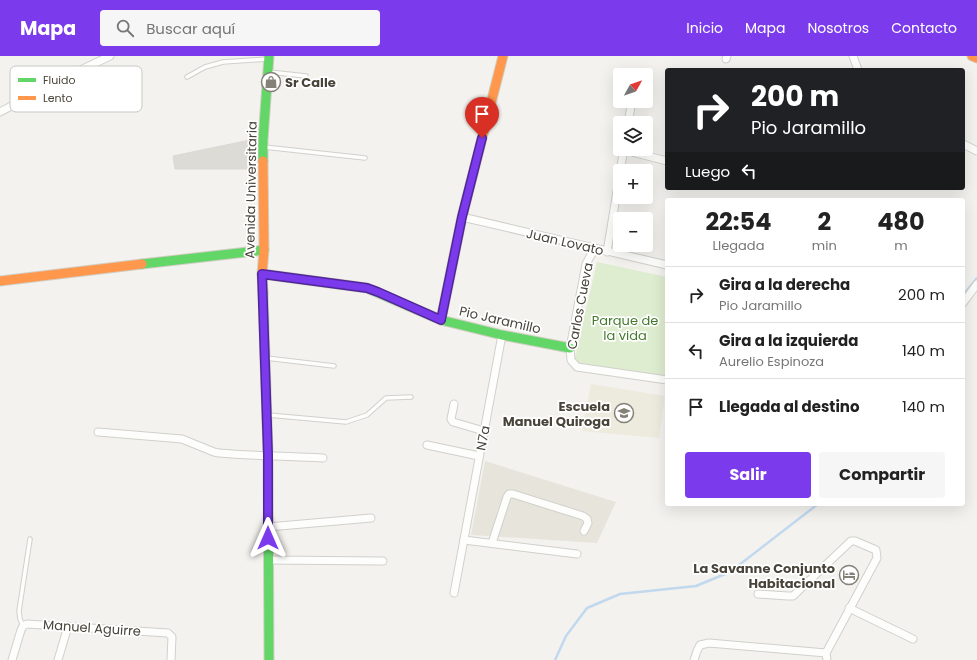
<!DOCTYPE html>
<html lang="es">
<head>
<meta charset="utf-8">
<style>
	:root { --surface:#fff; --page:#f6f6f6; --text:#222; --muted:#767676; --line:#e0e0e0; --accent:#7c3aed }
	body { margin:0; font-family:Poppins,sans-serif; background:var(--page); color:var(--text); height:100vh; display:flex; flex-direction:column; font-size:15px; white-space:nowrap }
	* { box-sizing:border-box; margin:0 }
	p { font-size:13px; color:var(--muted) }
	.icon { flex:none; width:22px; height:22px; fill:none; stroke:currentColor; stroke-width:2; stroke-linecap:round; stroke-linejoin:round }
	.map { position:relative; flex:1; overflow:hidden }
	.side { position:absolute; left:665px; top:142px; width:300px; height:308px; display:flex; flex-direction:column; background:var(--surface); border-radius:4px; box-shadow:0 4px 16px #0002 }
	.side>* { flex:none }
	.top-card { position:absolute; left:665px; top:12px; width:300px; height:122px; border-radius:4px; box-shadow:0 4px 16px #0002; background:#202124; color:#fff; overflow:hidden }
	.needle { width:26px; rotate:50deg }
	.fabs { position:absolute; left:613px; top:12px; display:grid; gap:8px }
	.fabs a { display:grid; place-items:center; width:40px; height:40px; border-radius:4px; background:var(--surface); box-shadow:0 4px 16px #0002; font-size:20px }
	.pin { position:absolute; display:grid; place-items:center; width:34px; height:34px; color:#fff; margin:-41px -17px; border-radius:50% 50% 50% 0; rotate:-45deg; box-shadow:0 0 4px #0007 }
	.pin .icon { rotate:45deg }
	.me { position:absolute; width:44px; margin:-22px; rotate:0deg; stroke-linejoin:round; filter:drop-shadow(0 0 3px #0008) }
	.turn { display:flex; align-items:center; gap:14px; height:84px; padding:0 20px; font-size:18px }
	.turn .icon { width:52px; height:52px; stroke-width:2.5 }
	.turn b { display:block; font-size:28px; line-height:34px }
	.then { display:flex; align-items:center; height:38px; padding:0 20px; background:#0003; gap:8px; font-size:15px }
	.eta { display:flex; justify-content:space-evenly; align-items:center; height:68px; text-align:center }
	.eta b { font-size:24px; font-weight:700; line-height:28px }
	.primary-button { display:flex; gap:8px; margin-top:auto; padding:8px 20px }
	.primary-button a { flex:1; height:46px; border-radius:4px; background:var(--accent); color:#fff; font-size:16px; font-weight:700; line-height:46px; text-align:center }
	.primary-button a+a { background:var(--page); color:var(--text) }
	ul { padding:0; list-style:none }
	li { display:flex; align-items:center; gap:12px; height:56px; padding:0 20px; border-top:1px solid var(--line) }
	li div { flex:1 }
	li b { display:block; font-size:15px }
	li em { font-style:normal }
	header { display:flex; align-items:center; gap:24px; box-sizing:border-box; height:56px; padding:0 20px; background:var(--accent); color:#fff }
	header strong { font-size:19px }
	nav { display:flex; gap:22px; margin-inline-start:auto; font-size:14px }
	.search { width:280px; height:36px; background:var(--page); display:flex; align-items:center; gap:10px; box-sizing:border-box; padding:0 14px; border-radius:4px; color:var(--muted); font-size:15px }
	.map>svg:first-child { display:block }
	.residential { fill:#e7e4dc }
	.education { fill:#edeade }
	.green { fill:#deecd0 }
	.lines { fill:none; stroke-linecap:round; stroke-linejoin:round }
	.stream { stroke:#c1d8ee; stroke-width:2.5 }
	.building { fill:#dcdbd6; stroke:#dbd9d4 }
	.lane-casing { stroke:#d1d0cb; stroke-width:5.5 }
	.street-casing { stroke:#d1d0cb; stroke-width:9 }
	.fast-casing { stroke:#d2cfc5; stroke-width:11 }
	.slow-casing { stroke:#d2cfc5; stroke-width:11 }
	.lane { stroke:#fdfdfc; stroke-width:3.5 }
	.street { stroke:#fdfdfc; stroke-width:7 }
	.fast { stroke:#63d668; stroke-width:9 }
	.slow { stroke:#ff974d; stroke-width:9 }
	.route-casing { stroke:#51269a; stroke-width:10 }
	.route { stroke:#7c3aed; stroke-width:7 }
	.labels { text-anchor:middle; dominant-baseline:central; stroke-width:3.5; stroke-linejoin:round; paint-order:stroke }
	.poi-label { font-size:13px; font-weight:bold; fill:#494439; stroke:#fff; text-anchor:end }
	.street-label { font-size:13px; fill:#494439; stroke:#fff }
	.park-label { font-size:13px; fill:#44792e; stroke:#fff }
	.key { fill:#fff; stroke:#c8c7c4; stroke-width:1 }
	.key-label { font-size:11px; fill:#494439 }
</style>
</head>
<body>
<header>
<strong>Mapa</strong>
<div class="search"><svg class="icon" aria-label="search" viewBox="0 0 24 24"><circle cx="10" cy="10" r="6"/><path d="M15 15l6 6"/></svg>Buscar aquí</div>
<nav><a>Inicio</a><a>Mapa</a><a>Nosotros</a><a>Contacto</a></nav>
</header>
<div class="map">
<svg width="977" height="604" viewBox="0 0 977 604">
	<rect width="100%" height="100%" fill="#f3f2ee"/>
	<!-- residential -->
	<polygon class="residential" points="485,405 616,446 597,487 471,479"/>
	<!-- education -->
	<polygon class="education" points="591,328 665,340 659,382 582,375"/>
	<!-- green -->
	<polygon class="green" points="597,206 667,221 667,321 574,306"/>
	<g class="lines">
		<!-- stream -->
		<g class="stream">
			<polyline points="963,239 977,222"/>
			<polyline points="555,604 566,580 587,552 620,538 696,530 730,516 818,448"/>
		</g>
	</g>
	<!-- building -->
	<polygon class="building" points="250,84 250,113 175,113 173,100"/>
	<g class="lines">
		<defs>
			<g id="lane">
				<polyline points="269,16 306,20"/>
				<polyline points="187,21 205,11 223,6 268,3"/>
				<polyline points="264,91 365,102"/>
				<polyline points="266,302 334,310"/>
				<polyline points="268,359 346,366 367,359 386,342 411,341"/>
				<polyline points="23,570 20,563 19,555 30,483"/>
			</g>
			<g id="street">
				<polyline points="853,0 858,14"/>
				<polyline points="726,3 727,0"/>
				<polyline points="0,56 70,19 110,0"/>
				<polyline points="628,67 632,45"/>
				<polyline points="963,88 977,95"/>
				<polyline points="624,94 667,105"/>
				<polyline points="620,115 624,93"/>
				<polyline points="462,161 667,209"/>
				<polyline points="596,193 591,199 586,208 570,292 571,304 577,311 667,324"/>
				<polyline points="607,196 620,117"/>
				<polyline points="963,247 977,228"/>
				<polyline points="454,348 451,363 453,366 484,375"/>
				<path d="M 98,376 L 182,383 L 214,396 L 219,397 C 254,400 288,400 323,402"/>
				<polyline points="427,389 479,400"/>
				<polyline points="268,471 371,462"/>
				<polyline points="464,484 577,498"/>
				<polyline points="492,487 507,441 509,438 513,438 583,460 587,463 588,467 584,475"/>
				<polyline points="268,504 383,505"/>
				<polyline points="454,537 502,279"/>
				<polyline points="758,538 788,540 793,540 851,485 855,485 876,494 877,502 826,597 827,604"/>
				<polyline points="849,552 913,583"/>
				<polyline points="12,604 21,574 23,570 27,568 168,577 172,581 171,604"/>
				<polyline points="58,604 68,570"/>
				<polyline points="694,604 697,595 700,589 709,587 826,597"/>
			</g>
			<g id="fast">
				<polyline points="263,105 263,84 269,0"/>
				<polyline points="142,208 264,194"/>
				<polyline points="262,218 367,232 441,264 502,279 570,292"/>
				<polyline points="263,236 268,399 269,604"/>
			</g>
			<g id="slow">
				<polyline points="972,0 977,2"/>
				<polyline points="0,225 142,208"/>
				<polyline points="263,236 262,218 264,194 263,105"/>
				<polyline points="441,264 462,161 503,0"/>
			</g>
		</defs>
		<!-- lane casing -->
		<use href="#lane" class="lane-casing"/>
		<!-- street casing -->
		<use href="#street" class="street-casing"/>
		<!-- fast casing -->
		<use href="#fast" class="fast-casing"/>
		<!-- slow casing -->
		<use href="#slow" class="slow-casing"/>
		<!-- lane -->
		<use href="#lane" class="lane"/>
		<!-- street -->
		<use href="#street" class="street"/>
		<!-- fast -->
		<use href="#fast" class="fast"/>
		<!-- slow -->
		<use href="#slow" class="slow"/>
	</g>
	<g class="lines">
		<defs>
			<polyline id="route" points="268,482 268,399 262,218 367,232 378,236 441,264 462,161 482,82"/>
		</defs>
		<!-- route casing -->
		<use href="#route" class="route-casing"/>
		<!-- route -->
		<use href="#route" class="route"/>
	</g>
	<!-- icons -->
	<defs>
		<symbol id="shop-ring" viewBox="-11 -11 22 22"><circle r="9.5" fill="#fff" stroke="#848178" stroke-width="1.5"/><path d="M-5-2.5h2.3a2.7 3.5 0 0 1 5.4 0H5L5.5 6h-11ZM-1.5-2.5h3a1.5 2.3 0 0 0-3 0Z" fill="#848178"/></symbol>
		<symbol id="school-ring" viewBox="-11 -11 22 22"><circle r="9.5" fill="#fff" stroke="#848178" stroke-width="1.5"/><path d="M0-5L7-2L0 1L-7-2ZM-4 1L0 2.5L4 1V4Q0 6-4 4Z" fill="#848178"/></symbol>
		<symbol id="hotel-ring" viewBox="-11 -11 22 22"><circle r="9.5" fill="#fff" stroke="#848178" stroke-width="1.5"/><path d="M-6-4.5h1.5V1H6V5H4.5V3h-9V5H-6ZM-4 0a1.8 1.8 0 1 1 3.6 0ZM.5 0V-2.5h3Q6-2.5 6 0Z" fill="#848178"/></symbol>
	</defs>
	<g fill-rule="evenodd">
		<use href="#shop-ring" x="260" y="15" width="22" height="22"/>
		<use href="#school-ring" x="613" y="346" width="22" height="22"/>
		<use href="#hotel-ring" x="838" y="508" width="22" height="22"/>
	</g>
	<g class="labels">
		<!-- poi labels -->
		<g class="poi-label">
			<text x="285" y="26" text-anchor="start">Sr Calle</text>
			<text x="610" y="350">Escuela<tspan x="610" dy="15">Manuel Quiroga</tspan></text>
			<text x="835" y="512">La Savanne Conjunto<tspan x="835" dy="15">Habitacional</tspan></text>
		</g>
		<!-- street labels -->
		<g class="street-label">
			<text transform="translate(251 134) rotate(-89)">Avenida Universitaria</text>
			<text transform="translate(565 186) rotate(13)">Juan Lovato</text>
			<text transform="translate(580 250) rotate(-79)">Carlos Cueva</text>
			<text transform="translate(500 264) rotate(13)">Pio Jaramillo</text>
			<text transform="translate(483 382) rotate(-79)">N7a</text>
			<text transform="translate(92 572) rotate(4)">Manuel Aguirre</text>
		</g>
		<!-- park labels -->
		<g class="park-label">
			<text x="625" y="264">Parque de<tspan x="625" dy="15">la vida</tspan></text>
		</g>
	</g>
	<!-- legend -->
	<rect x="10" y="10" width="132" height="46" rx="6" class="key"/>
	<rect x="18" y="22" width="18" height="4" fill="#63d668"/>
	<rect x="18" y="40" width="18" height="4" fill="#ff974d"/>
	<g class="key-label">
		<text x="43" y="28">Fluido</text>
		<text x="43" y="46">Lento</text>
	</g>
</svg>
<div class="fabs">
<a><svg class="needle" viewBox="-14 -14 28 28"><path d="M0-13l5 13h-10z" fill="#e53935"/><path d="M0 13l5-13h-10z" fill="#767676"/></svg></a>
<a><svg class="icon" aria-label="layers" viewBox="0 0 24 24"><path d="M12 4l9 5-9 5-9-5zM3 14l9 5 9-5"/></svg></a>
<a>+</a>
<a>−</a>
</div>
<div class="pin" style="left:482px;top:82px;background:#d93025"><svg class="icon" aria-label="arrive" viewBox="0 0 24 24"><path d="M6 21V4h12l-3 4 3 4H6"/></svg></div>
<svg class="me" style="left:268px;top:482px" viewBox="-20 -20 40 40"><path d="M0-17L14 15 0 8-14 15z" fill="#7c3aed" stroke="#fff" stroke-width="4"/></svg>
<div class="top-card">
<div class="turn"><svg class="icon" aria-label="right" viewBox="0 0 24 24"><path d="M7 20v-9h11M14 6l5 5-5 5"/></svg><div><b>200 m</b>Pio Jaramillo</div></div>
<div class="then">Luego<svg class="icon" aria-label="left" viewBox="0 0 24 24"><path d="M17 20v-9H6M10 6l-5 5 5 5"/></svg></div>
</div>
<section class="side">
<div class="eta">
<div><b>22:54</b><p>Llegada</p></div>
<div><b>2</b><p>min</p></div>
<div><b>480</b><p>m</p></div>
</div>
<ul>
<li><svg class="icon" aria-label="right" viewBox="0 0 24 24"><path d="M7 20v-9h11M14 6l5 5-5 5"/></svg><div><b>Gira a la derecha</b><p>Pio Jaramillo</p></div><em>200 m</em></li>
<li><svg class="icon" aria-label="left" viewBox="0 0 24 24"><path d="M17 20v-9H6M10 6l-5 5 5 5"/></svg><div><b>Gira a la izquierda</b><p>Aurelio Espinoza</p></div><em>140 m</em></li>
<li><svg class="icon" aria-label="arrive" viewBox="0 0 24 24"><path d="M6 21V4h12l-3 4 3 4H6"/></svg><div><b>Llegada al destino</b></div><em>140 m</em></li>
</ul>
<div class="primary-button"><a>Salir</a><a>Compartir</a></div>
</section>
</div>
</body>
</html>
